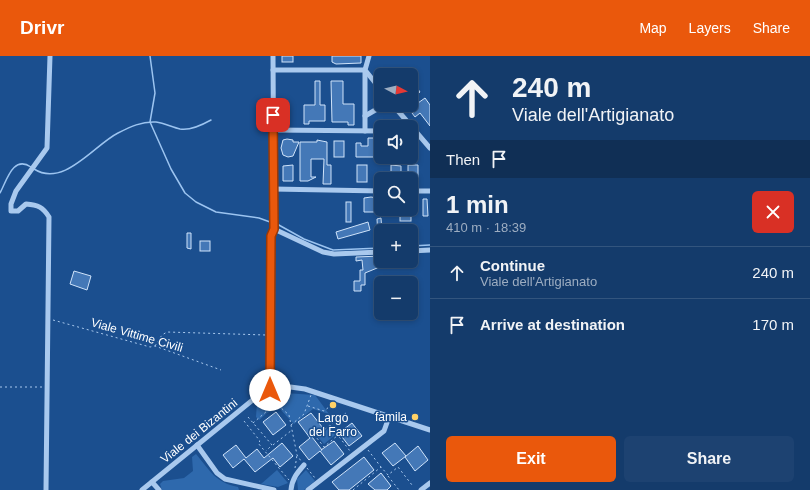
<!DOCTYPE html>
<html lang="en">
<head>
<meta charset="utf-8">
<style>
	:root { --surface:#143b6b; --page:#1d4271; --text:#f1f3f6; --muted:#9dadc1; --line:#33557e; --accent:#ea580c }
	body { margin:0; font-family:Helvetica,sans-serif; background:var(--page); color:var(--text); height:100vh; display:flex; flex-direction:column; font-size:15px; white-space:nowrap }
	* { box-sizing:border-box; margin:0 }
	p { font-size:13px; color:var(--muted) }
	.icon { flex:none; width:22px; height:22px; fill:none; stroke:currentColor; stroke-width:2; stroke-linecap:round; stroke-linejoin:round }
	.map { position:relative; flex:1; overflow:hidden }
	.side { display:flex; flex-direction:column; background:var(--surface); width:380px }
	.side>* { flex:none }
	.banner { background:#143b6b; color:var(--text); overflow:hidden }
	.needle { width:26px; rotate:97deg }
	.controls { position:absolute; left:374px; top:12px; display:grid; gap:8px }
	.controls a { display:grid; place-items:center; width:44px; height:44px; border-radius:6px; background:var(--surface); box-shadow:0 2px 6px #0003,0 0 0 1px var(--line); font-size:20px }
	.pin { position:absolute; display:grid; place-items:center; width:34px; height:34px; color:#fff; margin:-17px; border-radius:8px; box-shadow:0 2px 6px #0006 }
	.me { position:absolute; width:44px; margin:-22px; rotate:0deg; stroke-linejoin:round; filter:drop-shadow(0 0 3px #0008) }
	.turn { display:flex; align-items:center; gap:14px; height:84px; padding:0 16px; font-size:18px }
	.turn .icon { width:52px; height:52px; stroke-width:2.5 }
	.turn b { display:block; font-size:28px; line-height:34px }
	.then { display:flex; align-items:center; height:38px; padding:0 16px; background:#0003; gap:8px; font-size:15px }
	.round { display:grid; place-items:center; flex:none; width:42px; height:42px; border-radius:6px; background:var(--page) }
	.overview { display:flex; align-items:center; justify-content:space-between; height:68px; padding:0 16px }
	h1 { font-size:24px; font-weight:800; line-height:30px }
	.action { display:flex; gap:8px; margin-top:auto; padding:8px 16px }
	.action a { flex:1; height:46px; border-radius:6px; background:var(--accent); color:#fff; font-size:16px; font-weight:800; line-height:46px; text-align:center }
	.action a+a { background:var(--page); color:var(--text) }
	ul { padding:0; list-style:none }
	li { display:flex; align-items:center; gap:12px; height:52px; padding:0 16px; border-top:1px solid var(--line) }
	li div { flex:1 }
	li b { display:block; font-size:15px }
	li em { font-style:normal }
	header { display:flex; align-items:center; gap:24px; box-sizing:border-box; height:56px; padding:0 20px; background:var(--accent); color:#fff }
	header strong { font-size:19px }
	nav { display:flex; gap:22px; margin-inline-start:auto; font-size:14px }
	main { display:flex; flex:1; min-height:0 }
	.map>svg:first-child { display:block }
	.green { fill:#2e69ad }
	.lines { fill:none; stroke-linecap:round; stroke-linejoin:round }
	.stream { stroke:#9cc4f0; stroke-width:1.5 }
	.building { fill:#4478b7; stroke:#cfe3fa }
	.path { stroke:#a9c9ee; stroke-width:1; stroke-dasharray:2 3; stroke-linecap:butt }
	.minor { stroke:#a9c9ee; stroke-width:5 }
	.route-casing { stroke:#983908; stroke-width:10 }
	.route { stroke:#ea580c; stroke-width:7 }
	.poi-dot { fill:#ffd166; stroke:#1b4f8f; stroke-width:1.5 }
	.labels { text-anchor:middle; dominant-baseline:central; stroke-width:3; stroke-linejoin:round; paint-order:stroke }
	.street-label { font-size:12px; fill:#fff; stroke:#1b4f8f }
	.poi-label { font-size:12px; fill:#fff; stroke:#1b4f8f; text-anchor:end }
</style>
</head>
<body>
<header>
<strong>Drivr</strong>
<nav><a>Map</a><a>Layers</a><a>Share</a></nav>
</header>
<main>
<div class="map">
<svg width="430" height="434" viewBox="0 0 430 434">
	<rect width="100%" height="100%" fill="#1b4f8f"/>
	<!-- green -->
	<g class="green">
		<polygon points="284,337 315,339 329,358 313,353 294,368 279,352 267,357 259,364 256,361 257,346 264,342"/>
		<polygon points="329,372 335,379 324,388 318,381"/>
		<path d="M 196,398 C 211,416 215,426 238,431 L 239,434 L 162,434 L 160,428 L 163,425 L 184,422 L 193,415 L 192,401 Z"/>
		<polygon points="277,414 288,427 278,431 261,428"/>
		<polygon points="306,414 315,425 304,434 298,434 297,423"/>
	</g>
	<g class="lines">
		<!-- stream -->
		<g class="stream">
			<polyline points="150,0 155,37 150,66 171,113 185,137 196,146 216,156 259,162 270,166"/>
			<path d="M 34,113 C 64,132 94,89 118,77 C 130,71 142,65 156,66 C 164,67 172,71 180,73 C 190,75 202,69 211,64"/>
			<path d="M 0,137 C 7,124 13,99 31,111"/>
			<polyline points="277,168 304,183 333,194 381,192"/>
			<polyline points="411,190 430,189"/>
		</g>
	</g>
	<!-- building -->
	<g class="building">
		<rect x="282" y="0" width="11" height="6"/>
		<polygon points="332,0 361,0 361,7 336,8 332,6"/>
		<polygon points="315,25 320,25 320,49 325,49 325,65 309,65 309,68 304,68 304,49 315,49"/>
		<polygon points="331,25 343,25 343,48 354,48 354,69 348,69 348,66 332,66"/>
		<polygon points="415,29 420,36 411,43 411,31"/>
		<polygon points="425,42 430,49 430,70 420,57 415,61 412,57 414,56 411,52"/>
		<polygon points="368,82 377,82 378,101 356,101 356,87 361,87 361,90 368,90"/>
		<polygon points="287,83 293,84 293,86 299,86 293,100 288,101 283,99 281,92 283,84"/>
		<polygon points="317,84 327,86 327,109 331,109 331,128 323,128 324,103 311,103 311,121 316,121 308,125 300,125 300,86 317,86"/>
		<rect x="334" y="85" width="10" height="16"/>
		<polygon points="293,109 293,125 283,125 283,110"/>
		<rect x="357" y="109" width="10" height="17"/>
		<polygon points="391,109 401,110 401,123 391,123"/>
		<polygon points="408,109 418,109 418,128 411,128 411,123 408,123"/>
		<polygon points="371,141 377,142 377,156 364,156 364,142"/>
		<polygon points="423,143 427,143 428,160 423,160"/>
		<rect x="346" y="146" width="5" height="20"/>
		<rect x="400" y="153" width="11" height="12"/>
		<polygon points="381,162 382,175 381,179 378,180 377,163"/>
		<polygon points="368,166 370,174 338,183 336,176"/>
		<polygon points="187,177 191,177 191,193 187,192"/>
		<rect x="200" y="185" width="10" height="10"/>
		<polygon points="381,200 382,210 365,217 365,229 361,229 361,235 354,235 354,225 360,225 360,214 363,214 362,204 356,205 356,201"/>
		<polygon points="74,215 91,220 87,234 70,228"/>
		<polygon points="276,356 286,369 273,379 263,366"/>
		<polygon points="311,357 323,372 312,381 322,394 321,394 334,385 344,398 331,409 320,395 309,404 299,391 310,382 298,366"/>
		<polygon points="352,367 362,380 349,390 339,377"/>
		<polygon points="282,387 293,400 280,411 273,402 255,416 244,403 233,412 223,399 236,389 246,402 257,393 264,402"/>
		<polygon points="395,387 406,400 393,410 382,397"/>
		<polygon points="418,390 428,404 415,415 405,401"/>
		<polygon points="364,401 374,414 349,434 339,434 332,426"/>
		<polygon points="381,417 391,430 387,434 375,434 368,428"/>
	</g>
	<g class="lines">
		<!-- path -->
		<g class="path">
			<polyline points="53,264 150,291 155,290 221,314"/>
			<polyline points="155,290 162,279 167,276 266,279"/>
			<polyline points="0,331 43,331"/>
			<polyline points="308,350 324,355 329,351"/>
			<polyline points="346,357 330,369 350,395"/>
			<polyline points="248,361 272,389 266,395"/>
			<polyline points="244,365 260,385 258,387 289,424"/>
			<polyline points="253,367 267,355 279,350 289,359 297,399 301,405"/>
			<polyline points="291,369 304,358 311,339"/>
			<polyline points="330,369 316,381 324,391 338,379"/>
			<polyline points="273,389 292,374"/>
			<polyline points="368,394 381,411"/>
			<polyline points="295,412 297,399"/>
			<polyline points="307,412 315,422"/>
			<polyline points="388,420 399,434"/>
			<polyline points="353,434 381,411 388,419 398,411 412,429"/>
		</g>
		<!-- minor -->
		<g class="minor">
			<polyline points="369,0 365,14 381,34"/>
			<polyline points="273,14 365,14 365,75"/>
			<polyline points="393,49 430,92"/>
			<polyline points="365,60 384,49"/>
			<polyline points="273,74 381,75"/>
			<polyline points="273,133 381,135"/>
			<polyline points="411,135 430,135"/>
			<polyline points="274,173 323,196 334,198 381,196"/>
			<polyline points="411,195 430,194"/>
			<polyline points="271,334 271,180 274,173 273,0"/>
			<polyline points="197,389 217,417 225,423 274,434"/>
			<polyline points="152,426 159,434"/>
			<path d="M 46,434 L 49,161 C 43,151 38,149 26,148 L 18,155 L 11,155 L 11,148 L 16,135 L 47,92 L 50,0"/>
			<polyline points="142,434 260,338 283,330 305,333 430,374"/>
			<path d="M 291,434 C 292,423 297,417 304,409"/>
			<polyline points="308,434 384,375 389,361"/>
			<polyline points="421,434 430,427"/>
		</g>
	</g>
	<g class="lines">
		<defs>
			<polyline id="route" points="270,334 271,180 274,173 273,59"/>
		</defs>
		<!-- route casing -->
		<use href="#route" class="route-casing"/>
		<!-- route -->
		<use href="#route" class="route"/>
	</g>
	<!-- markers -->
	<g class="poi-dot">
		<circle cx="333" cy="349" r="4"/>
		<circle cx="415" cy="361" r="4"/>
	</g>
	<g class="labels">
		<!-- street labels -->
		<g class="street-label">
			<text transform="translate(137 279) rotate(16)">Viale Vittime Civili</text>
			<text transform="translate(199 375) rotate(-39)">Viale dei Bizantini</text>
		</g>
		<!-- poi labels -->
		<g class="poi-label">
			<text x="407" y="361">famila</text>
			<text x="333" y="362" text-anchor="middle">Largo<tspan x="333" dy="14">del Farro</tspan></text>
		</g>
	</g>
</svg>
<div class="controls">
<a><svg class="needle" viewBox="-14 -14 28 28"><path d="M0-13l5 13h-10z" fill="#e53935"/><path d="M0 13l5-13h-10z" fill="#9dadc1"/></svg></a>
<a><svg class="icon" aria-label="sound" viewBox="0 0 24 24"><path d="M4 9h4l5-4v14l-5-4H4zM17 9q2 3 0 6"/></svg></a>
<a><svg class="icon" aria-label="search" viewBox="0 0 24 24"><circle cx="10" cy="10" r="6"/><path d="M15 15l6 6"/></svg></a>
<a>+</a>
<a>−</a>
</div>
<div class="pin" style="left:273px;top:59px;background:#d93025"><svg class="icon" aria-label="arrive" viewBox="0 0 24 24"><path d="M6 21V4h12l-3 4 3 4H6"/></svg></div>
<svg class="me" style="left:270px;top:334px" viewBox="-20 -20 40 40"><circle r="19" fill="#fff"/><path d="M0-13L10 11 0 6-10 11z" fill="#ea580c"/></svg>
</div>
<section class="side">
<div class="banner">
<div class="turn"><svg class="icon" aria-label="ahead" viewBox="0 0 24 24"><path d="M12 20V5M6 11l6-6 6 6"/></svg><div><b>240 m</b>Viale dell'Artigianato</div></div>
<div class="then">Then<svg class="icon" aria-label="arrive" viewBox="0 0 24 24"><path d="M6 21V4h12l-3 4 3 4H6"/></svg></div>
</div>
<div class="overview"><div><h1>1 min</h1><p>410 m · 18:39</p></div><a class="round" style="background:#d93025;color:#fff"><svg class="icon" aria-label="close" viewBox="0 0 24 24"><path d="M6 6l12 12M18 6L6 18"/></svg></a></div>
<ul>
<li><svg class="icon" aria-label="ahead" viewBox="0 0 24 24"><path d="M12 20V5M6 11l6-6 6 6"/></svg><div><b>Continue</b><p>Viale dell'Artigianato</p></div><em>240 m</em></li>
<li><svg class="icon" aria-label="arrive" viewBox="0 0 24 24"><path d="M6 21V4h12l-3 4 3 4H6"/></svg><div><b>Arrive at destination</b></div><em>170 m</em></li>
</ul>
<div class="action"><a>Exit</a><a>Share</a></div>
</section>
</main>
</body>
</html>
